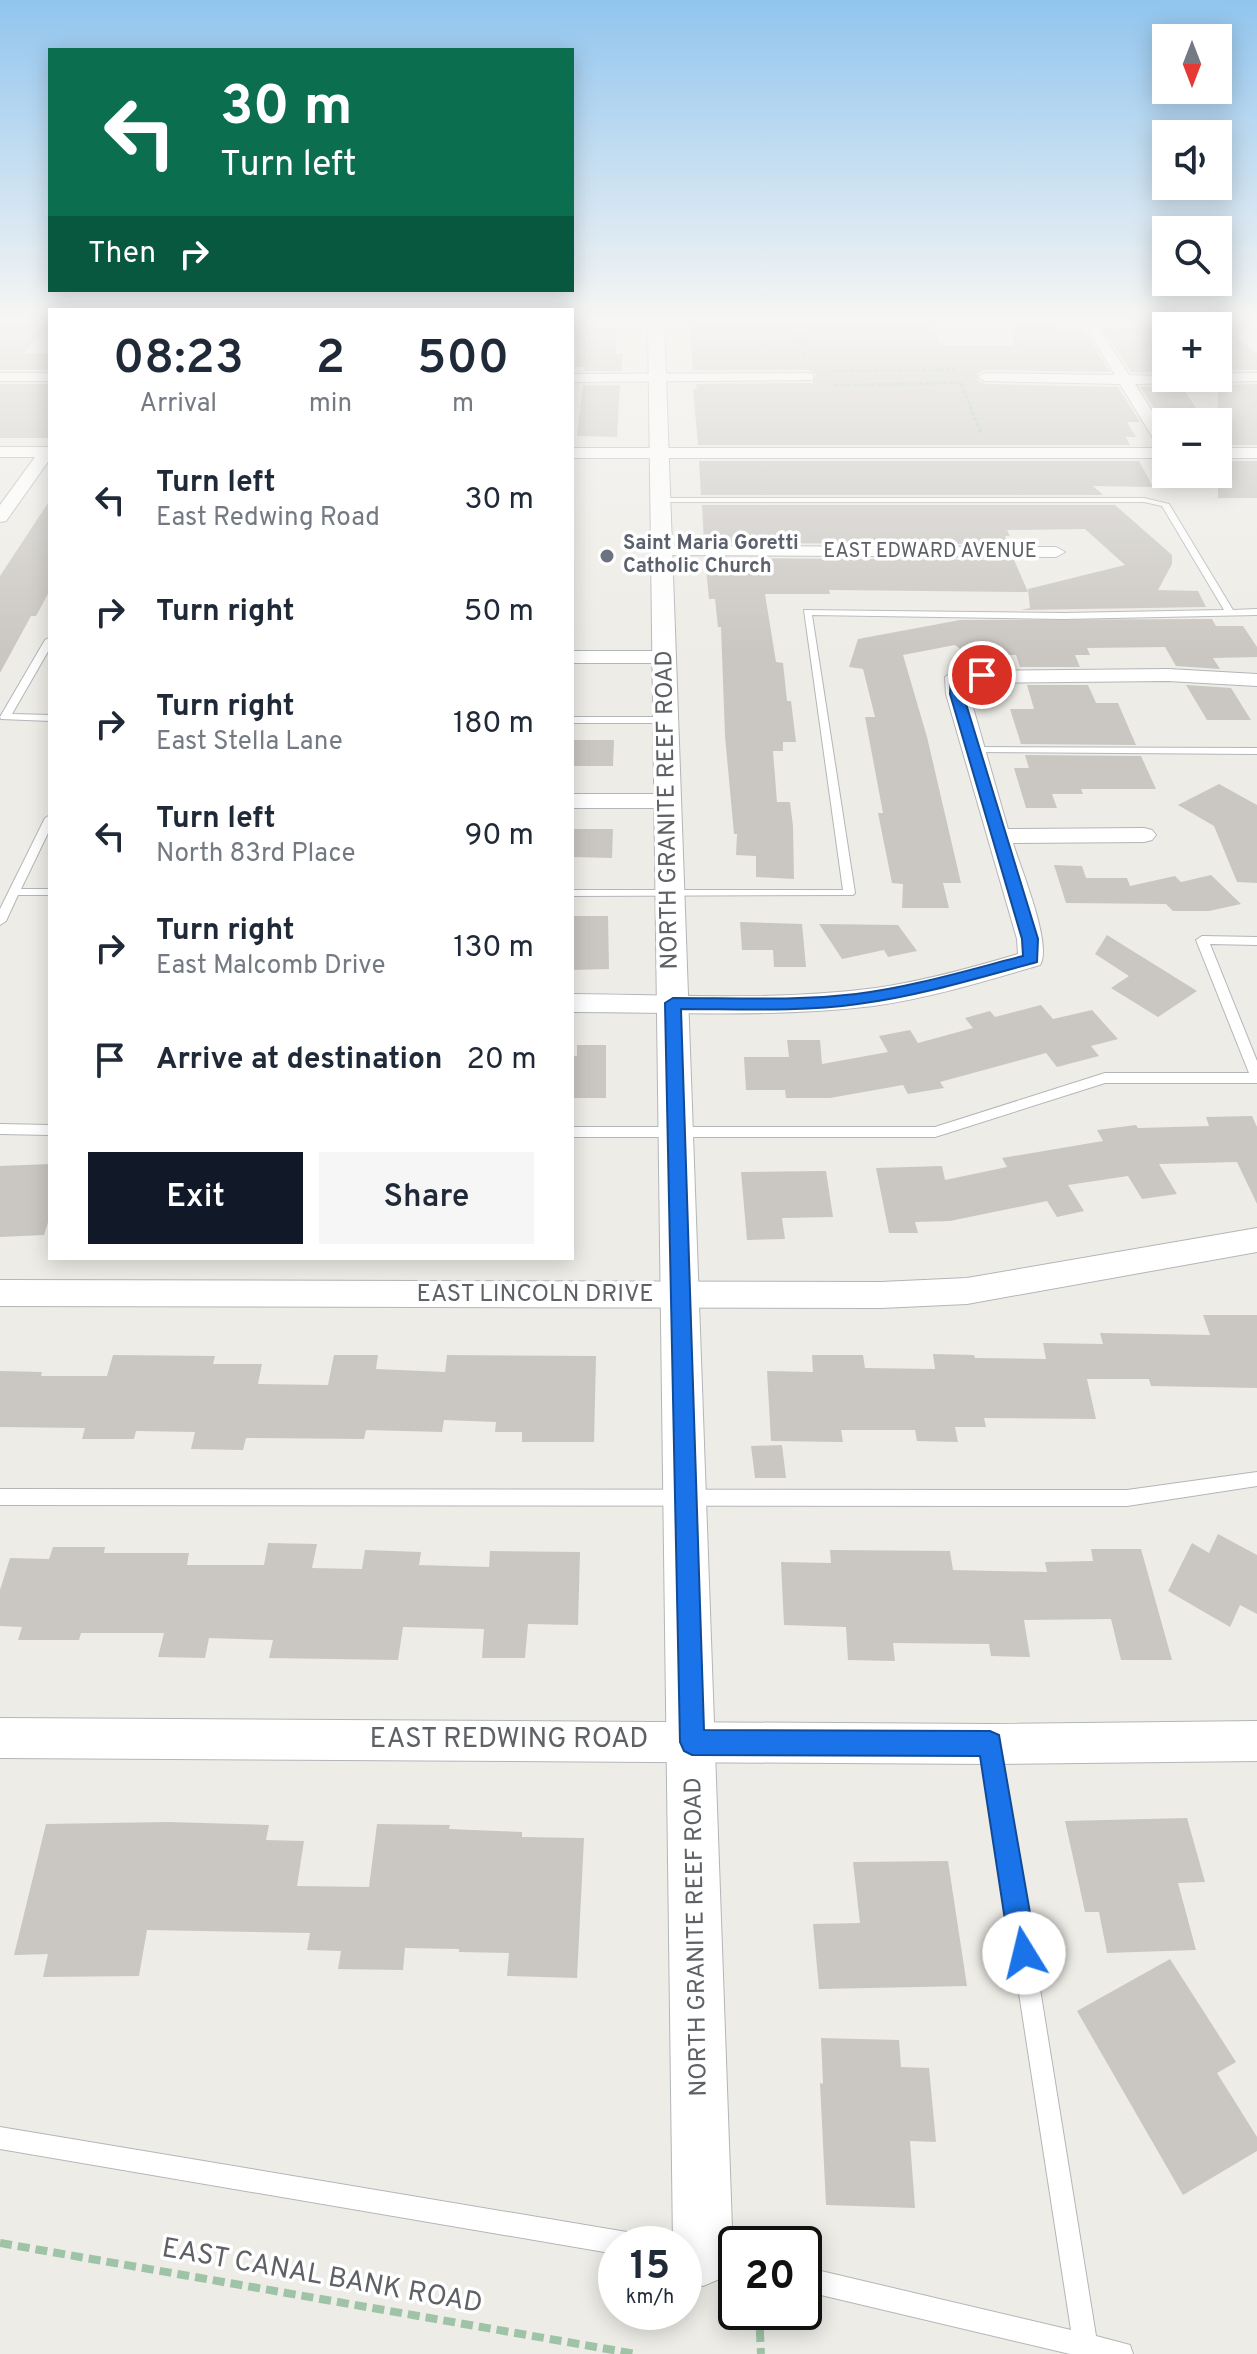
<!DOCTYPE html>
<html lang="en">
<head>
<meta charset="utf-8">
<style>
	:root { --surface:#fff; --page:#f6f6f7; --text:#1f2937; --muted:#747a83; --accent:#111827 }
	body { margin:0; font-family:Overpass,sans-serif; background:var(--page); color:var(--text); height:100vh; display:flex; flex-direction:column; font-size:30px; white-space:nowrap }
	* { box-sizing:border-box; margin:0 }
	p { font-size:26px; color:var(--muted) }
	.icon { flex:none; width:44px; height:44px; fill:none; stroke:currentColor; stroke-width:2; stroke-linecap:round; stroke-linejoin:round }
	.map { position:relative; flex:1; overflow:hidden }
	.drawer { position:absolute; left:48px; top:308px; width:526px; height:952px; display:flex; flex-direction:column; background:var(--surface); border-radius:0px; box-shadow:0 4px 20px #0003 }
	.drawer>* { flex:none }
	.top-card { position:absolute; left:48px; top:48px; width:526px; height:244px; border-radius:0px; box-shadow:0 4px 20px #0003; background:#0b6e4f; color:#fff; overflow:hidden }
	.needle { width:52px; rotate:180deg }
	.buttons { position:absolute; left:1152px; top:24px; display:grid; gap:16px }
	.buttons a { display:grid; place-items:center; width:80px; height:80px; border-radius:0px; background:var(--surface); box-shadow:0 4px 20px #0003; font-size:40px }
	.speed { position:absolute; left:598px; top:2226px; display:flex; gap:16px; font-size:40px; font-weight:700; text-align:center }
	.speed>* { display:grid; place-content:center; width:104px; height:104px; border-radius:50%; background:var(--surface); box-shadow:0 4px 20px #0003; line-height:1 }
	.speed small { font-size:20px; font-weight:400 }
	.speed .limit { border:4px solid #111; border-radius:12px; background:#fff; color:#111 }
	.pin { position:absolute; display:grid; place-items:center; width:68px; height:68px; color:#fff; margin:-34px; border:4px solid #fff; border-radius:50%; box-shadow:0 2px 8px #0007 }
	.me { position:absolute; width:88px; margin:-44px; rotate:351deg; stroke-linejoin:round; filter:drop-shadow(0 0 6px #0008) }
	.turn { display:flex; align-items:center; gap:28px; height:168px; padding:0 40px; font-size:36px }
	.turn .icon { width:104px; height:104px; stroke-width:2.5 }
	.turn b { display:block; font-size:56px; line-height:68px }
	.then { display:flex; align-items:center; height:76px; padding:0 40px; background:#0003; gap:16px; font-size:30px }
	.eta { display:flex; justify-content:space-evenly; align-items:center; height:136px; text-align:center }
	.eta b { font-size:48px; font-weight:600; line-height:56px }
	.button { display:flex; gap:16px; margin-top:auto; padding:16px 40px }
	.button a { flex:1; height:92px; border-radius:0px; background:var(--accent); color:#fff; font-size:32px; font-weight:600; line-height:92px; text-align:center }
	.button a+a { background:var(--page); color:var(--text) }
	ul { padding:0; list-style:none }
	li { display:flex; align-items:center; gap:24px; height:112px; padding:0 40px }
	li div { flex:1 }
	li b { display:block; font-size:30px }
	li em { font-style:normal }
	.map>svg:first-child { display:block }
	.building { fill:#cac7c2 }
	.lines { fill:none; stroke-linecap:round; stroke-linejoin:round }
	.service-casing { stroke:#b3b6b9; stroke-width:2 }
	.minor-casing { stroke:#b3b6b9; stroke-width:2 }
	.tertiary-casing { stroke:#b3b6b9; stroke-width:2 }
	.path-far1 { stroke:#9fc3a6; stroke-width:3; stroke-dasharray:4 2; stroke-linecap:butt }
	.path { stroke:#9fc3a6; stroke-width:8; stroke-dasharray:12 6; stroke-linecap:butt }
	.service { fill:#fff; fill-rule:evenodd }
	.minor { fill:#fff; fill-rule:evenodd }
	.tertiary { fill:#fff; fill-rule:evenodd }
	.route { fill:#1a73e8; stroke:#114b97; stroke-width:2 }
	.worship-dot { fill:#6b7280; stroke:#fff; stroke-width:3 }
	.labels { text-anchor:middle; dominant-baseline:central; stroke-width:7; stroke-linejoin:round; paint-order:stroke }
	.far-worship-label { font-size:20px; font-weight:bold; fill:#5b616d; stroke:#fff; text-anchor:start }
	.far-street-label { font-size:20px; fill:#5e6165; stroke:#fff }
	.street-label { font-size:24px; fill:#5e6165; stroke:#fff }
	.near-street-label { font-size:28px; fill:#5e6165; stroke:#fff }
</style>
</head>
<body>
<div class="map">
<svg width="1257" height="2354" viewBox="0 0 1257 2354">
	<rect width="100%" height="100%" fill="#eeece6"/>
	<!-- building -->
	<g class="building">
		<polygon points="1013,323 1060,326 1060,331 1083,330 1110,372 985,370 977,374 977,380 985,384 1118,387 1140,422 1127,422 1136,437 1126,437 1130,445 698,445 693,389 697,389 696,384 813,383 816,374 808,370 693,370 689,326 932,325 940,345 1013,346"/>
		<polygon points="1218,324 1257,353 1257,370 1218,370"/>
		<polygon points="0,325 48,325 24,353 50,354 50,370 0,370"/>
		<polygon points="1166,325 1166,373 1131,372 1104,329"/>
		<polygon points="576,328 615,328 616,354 623,354 621,371 584,371 585,367 575,367"/>
		<rect x="0" y="384" width="50" height="54"/>
		<polygon points="1257,384 1257,445 1218,445 1218,385"/>
		<polygon points="583,385 620,385 617,437 577,436"/>
		<polygon points="1166,386 1183,389 1206,422 1163,422 1140,387"/>
		<polygon points="699,461 1139,461 1153,487 1093,486 1103,495 701,495"/>
		<rect x="1218" y="461" width="39" height="37"/>
		<polygon points="50,500 50,590 36,616 31,616 0,673 0,576"/>
		<polygon points="702,505 1115,505 1172,555 1172,564 1158,590 1198,591 1206,607 1021,610 1030,608 1028,589 1125,565 1085,529 1007,530 1010,536 1005,536 1008,544 704,543"/>
		<polygon points="705,558 1014,560 1028,592 829,590 830,594 765,594 776,662 783,663 787,701 791,701 796,742 783,742 783,751 773,751 777,802 790,802 793,826 794,879 756,877 756,856 736,855 737,834 734,834 725,736 721,627 718,627 715,599 709,599"/>
		<polygon points="1212,619 1216,626 1243,626 1257,647 1257,657 1213,658 1220,669 1176,666 1165,647 1087,648 1090,655 1075,655 1080,667 1020,667 1016,655 993,655 989,644 960,649 955,645 903,655 927,737 961,883 943,883 949,908 902,908 903,884 892,883 878,813 883,813 865,717 875,717 863,669 849,667 858,639 960,620"/>
		<polygon points="1027,685 1088,685 1096,703 1118,703 1136,745 1021,744 1010,709 1034,709"/>
		<polygon points="1186,685 1231,688 1251,720 1207,720"/>
		<polygon points="572,740 614,740 613,766 572,766"/>
		<polygon points="1025,755 1141,756 1156,789 1081,789 1083,794 1052,794 1057,808 1026,808 1014,768 1029,768"/>
		<polygon points="1219,784 1257,805 1257,883 1237,882 1214,826 1178,805"/>
		<polygon points="572,829 613,829 612,858 572,857"/>
		<polygon points="1054,865 1082,866 1086,878 1127,878 1130,886 1175,876 1181,882 1211,875 1241,904 1209,911 1173,911 1166,904 1066,903"/>
		<polygon points="572,916 608,916 609,969 572,970"/>
		<polygon points="740,922 802,924 806,967 774,967 773,950 742,950"/>
		<polygon points="819,924 898,925 917,951 888,957 884,950 842,959"/>
		<polygon points="1107,935 1197,991 1158,1017 1111,988 1129,976 1095,954"/>
		<polygon points="1041,1005 1053,1019 1092,1010 1118,1039 1091,1046 1099,1056 1057,1067 1046,1053 940,1082 944,1088 908,1094 903,1085 830,1098 786,1098 785,1090 746,1090 744,1057 789,1057 787,1040 820,1040 822,1064 888,1052 879,1036 910,1030 918,1043 973,1028 965,1018 990,1011 995,1017"/>
		<polygon points="577,1045 606,1045 606,1098 572,1098 572,1056 577,1056"/>
		<polygon points="1252,1116 1257,1127 1257,1204 1237,1162 1159,1164 1177,1194 1142,1199 1128,1176 1068,1185 1084,1211 1057,1217 1047,1201 950,1221 915,1222 918,1233 889,1233 876,1168 942,1166 945,1180 1007,1167 1002,1158 1103,1141 1097,1130 1136,1125 1138,1128 1209,1126 1206,1117"/>
		<polygon points="50,1164 50,1216 44,1235 0,1237 0,1166"/>
		<polygon points="826,1171 833,1217 782,1218 785,1239 747,1240 741,1172"/>
		<polygon points="1203,1315 1257,1315 1257,1388 1151,1386 1149,1379 1087,1379 1096,1419 984,1418 986,1427 955,1427 958,1442 917,1441 915,1430 841,1430 843,1442 771,1441 767,1371 813,1372 812,1355 863,1355 865,1368 935,1369 933,1354 974,1355 975,1358 1046,1359 1043,1343 1103,1344 1100,1333 1210,1335"/>
		<polygon points="113,1355 215,1356 213,1364 262,1364 258,1384 328,1385 334,1355 378,1355 376,1369 445,1372 447,1355 596,1356 594,1442 522,1442 522,1432 495,1432 496,1422 444,1420 442,1432 366,1430 364,1439 246,1438 243,1450 191,1449 195,1432 136,1431 134,1439 82,1439 85,1428 0,1427 0,1371 42,1372 41,1376 107,1376"/>
		<polygon points="782,1445 786,1478 755,1478 751,1446"/>
		<polygon points="1218,1534 1257,1555 1257,1614 1240,1605 1230,1627 1168,1591 1192,1543 1209,1553"/>
		<polygon points="268,1543 317,1544 312,1568 362,1569 365,1550 421,1552 419,1565 489,1567 490,1551 580,1552 578,1625 528,1624 525,1658 482,1658 484,1629 403,1627 398,1660 269,1658 273,1640 209,1638 205,1658 158,1657 164,1633 81,1633 79,1640 18,1640 22,1627 0,1626 0,1590 10,1558 49,1559 53,1547 105,1547 104,1553 189,1553 187,1565 264,1565"/>
		<polygon points="1091,1549 1141,1549 1172,1660 1121,1660 1111,1619 1024,1620 1030,1657 991,1656 989,1644 893,1643 895,1661 848,1660 846,1627 784,1625 781,1562 831,1563 830,1550 950,1551 953,1570 1047,1572 1045,1562 1093,1561"/>
		<polygon points="1187,1818 1205,1882 1178,1883 1196,1950 1107,1953 1099,1912 1085,1912 1065,1821"/>
		<polygon points="168,1822 269,1825 266,1840 304,1841 297,1886 369,1887 377,1824 450,1825 449,1829 522,1832 522,1837 584,1838 577,1978 507,1976 509,1953 459,1952 459,1949 405,1948 403,1970 338,1969 341,1951 307,1950 310,1933 147,1930 139,1976 43,1977 48,1954 14,1955 46,1824"/>
		<polygon points="948,1861 967,1986 819,1989 813,1924 860,1923 853,1862"/>
		<polygon points="1170,1959 1236,2062 1217,2073 1257,2137 1257,2151 1183,2195 1077,2011"/>
		<polygon points="821,2038 899,2040 901,2067 929,2068 936,2142 910,2141 915,2208 826,2205 820,2083 823,2084"/>
	</g>
	<g class="lines">
		<defs>
			<g id="service">
				<polygon points="658,498 1144,498 1169,504 1233,610 1257,609 1257,615 1064,619 812,615 855,893 853,895 572,896 572,890 843,890 804,610 1064,613 1224,610 1162,506 1144,502 661,502 657,500"/>
				<polygon points="50,637 50,648 12,714 50,715 50,721 1,719 0,717 45,640"/>
				<polygon points="572,717 665,717 670,720 665,723 572,723"/>
				<polygon points="973,747 1257,748 1257,754 969,752 968,750"/>
				<polygon points="50,815 50,829 21,889 50,889 50,895 18,895 6,921 0,925 0,909 45,818"/>
				<polygon points="1202,936 1257,937 1257,945 1210,944 1257,1061 1257,1083 1105,1083 935,1137 572,1137 572,1127 935,1127 1105,1073 1249,1073 1196,940"/>
				<polygon points="0,1124 50,1125 50,1135 0,1134"/>
				<polygon points="1257,1472 1257,1486 1127,1506 0,1505 0,1489 1127,1490"/>
				<polygon points="991,1737 998,1740 1001,1747 1096,2336 1130,2345 1133,2354 1070,2354 804,2291 804,2267 1071,2330 981,1747 984,1740"/>
				<polygon points="0,2127 627,2232 635,2236 639,2244 616,2244 616,2254 0,2149"/>
				<polygon points="684,2241 736,2252 736,2276 684,2265 684,2244 677,2244"/>
			</g>
			<g id="minor">
				<polygon points="1082,322 1096,322 1129,375 1218,378 1218,373 1257,373 1257,381 1135,384 1166,433 1166,458 572,458 572,448 1159,448 1120,384 985,381 978,377 985,373 1115,375"/>
				<rect x="0" y="373" width="50" height="8"/>
				<polygon points="808,373 813,374 813,380 572,382 572,374"/>
				<polygon points="0,447 50,447 50,459 6,521 0,522 0,505 35,457 0,457"/>
				<rect x="1218" y="448" width="39" height="10"/>
				<polygon points="661,546 1056,547 1065,552 1056,557 655,555 652,551 655,547"/>
				<polygon points="572,651 665,651 675,657 665,663 572,663"/>
				<path d="M 1168,669 L 1257,674 L 1257,686 L 1168,681 L 966,683 L 1008,829 L 1144,828 L 1152,830 L 1156,835 L 1152,840 L 1144,842 L 1013,843 C 1020,867 1053,945 1040,965 C 985,981 930,998 873,1006 C 773,1018 672,1012 572,1012 L 572,994 C 673,995 776,1001 876,988 C 924,981 971,968 1018,954 L 1017,939 L 946,694 L 945,677 L 955,671 Z"/>
				<polygon points="572,794 667,794 675,796 678,801 675,806 667,808 572,808"/>
				<polygon points="1257,1228 1257,1252 967,1304 881,1308 0,1306 0,1280 881,1282 967,1278"/>
				<polygon points="0,1718 990,1724 1257,1721 1257,1761 990,1764 0,1758"/>
			</g>
			<polygon id="tertiary" points="648,322 664,322 733,2256 724,2277 703,2286 684,2278 684,2244 673,2244"/>
		</defs>
		<!-- service casing -->
		<use href="#service" class="service-casing"/>
		<!-- minor casing -->
		<use href="#minor" class="minor-casing"/>
		<!-- tertiary casing -->
		<use href="#tertiary" class="tertiary-casing"/>
		<!-- path-far1 -->
		<g class="path-far1">
			<polyline points="797,322 804,359"/>
			<polyline points="1113,323 1128,322"/>
			<polyline points="1222,343 1235,358"/>
			<polyline points="832,371 956,370"/>
			<polyline points="961,384 982,435"/>
			<polyline points="835,385 963,383"/>
		</g>
		<!-- path -->
		<g class="path">
			<polyline points="0,2243 636,2354"/>
			<polyline points="759,2312 761,2354"/>
		</g>
		<!-- service -->
		<use href="#service" class="service"/>
		<!-- minor -->
		<use href="#minor" class="minor"/>
		<!-- tertiary -->
		<use href="#tertiary" class="tertiary"/>
	</g>
	<!-- sky -->
	<linearGradient id="sky" x2="0" y2="1"><stop stop-color="#91c5ee"/><stop offset="0.49" stop-color="#f7f6f4"/><stop offset="1" stop-color="#f7f6f4" stop-opacity="0"/></linearGradient>
	<rect width="1257" height="652" fill="url(#sky)"/>
	<!-- route -->
	<path class="route" d="M 982,671 L 986,672 L 986,678 L 962,681 L 963,694 L 1038,939 L 1037,962 C 978,978 919,996 858,1004 C 800,1012 740,1009 681,1009 L 704,1730 L 990,1731 L 999,1735 L 1037,1953 L 1033,1963 L 1024,1967 L 1014,1963 L 1010,1953 L 980,1756 L 692,1755 L 684,1751 L 680,1742 L 665,1003 L 673,998 C 734,998 796,1001 856,994 C 913,987 968,970 1023,956 L 1022,939 L 950,694 L 951,675 Z"/>
	<!-- markers -->
	<circle class="worship-dot" cx="607" cy="556" r="8"/>
	<g class="labels">
		<!-- far-worship labels -->
		<g class="far-worship-label">
			<text x="623" y="544">Saint Maria Goretti<tspan x="623" dy="23">Catholic Church</tspan></text>
		</g>
		<!-- far-street labels -->
		<g class="far-street-label">
			<text x="930" y="552">EAST EDWARD AVENUE</text>
		</g>
		<!-- street labels -->
		<g class="street-label">
			<text transform="translate(668 810) rotate(-91)">NORTH GRANITE REEF ROAD</text>
			<text x="535" y="1295">EAST LINCOLN DRIVE</text>
			<text transform="translate(697 1937) rotate(-91)">NORTH GRANITE REEF ROAD</text>
		</g>
		<!-- near-street labels -->
		<g class="near-street-label">
			<text x="509" y="1740">EAST REDWING ROAD</text>
			<text transform="translate(322 2277) rotate(10)">EAST CANAL BANK ROAD</text>
		</g>
	</g>
</svg>
<div class="buttons">
<a><svg class="needle" viewBox="-14 -14 28 28"><path d="M0-13l5 13h-10z" fill="#e53935"/><path d="M0 13l5-13h-10z" fill="#747a83"/></svg></a>
<a><svg class="icon" aria-label="sound" viewBox="0 0 24 24"><path d="M4 9h4l5-4v14l-5-4H4zM17 9q2 3 0 6"/></svg></a>
<a><svg class="icon" aria-label="search" viewBox="0 0 24 24"><circle cx="10" cy="10" r="6"/><path d="M15 15l6 6"/></svg></a>
<a>+</a>
<a>−</a>
</div>
<div class="speed"><div>15<small>km/h</small></div><div class="limit">20</div></div>
<div class="pin" style="left:982px;top:675px;background:#d93025"><svg class="icon" aria-label="arrive" viewBox="0 0 24 24"><path d="M6 21V4h12l-3 4 3 4H6"/></svg></div>
<svg class="me" style="left:1024px;top:1953px" viewBox="-20 -20 40 40"><circle r="19" fill="#fff"/><path d="M0-13L10 11 0 6-10 11z" fill="#1a73e8"/></svg>
<div class="top-card">
<div class="turn"><svg class="icon" aria-label="left" viewBox="0 0 24 24"><path d="M17 20v-9H6M10 6l-5 5 5 5"/></svg><div><b>30 m</b>Turn left</div></div>
<div class="then">Then<svg class="icon" aria-label="right" viewBox="0 0 24 24"><path d="M7 20v-9h11M14 6l5 5-5 5"/></svg></div>
</div>
<section class="drawer">
<div class="eta">
<div><b>08:23</b><p>Arrival</p></div>
<div><b>2</b><p>min</p></div>
<div><b>500</b><p>m</p></div>
</div>
<ul>
<li><svg class="icon" aria-label="left" viewBox="0 0 24 24"><path d="M17 20v-9H6M10 6l-5 5 5 5"/></svg><div><b>Turn left</b><p>East Redwing Road</p></div><em>30 m</em></li>
<li><svg class="icon" aria-label="right" viewBox="0 0 24 24"><path d="M7 20v-9h11M14 6l5 5-5 5"/></svg><div><b>Turn right</b></div><em>50 m</em></li>
<li><svg class="icon" aria-label="right" viewBox="0 0 24 24"><path d="M7 20v-9h11M14 6l5 5-5 5"/></svg><div><b>Turn right</b><p>East Stella Lane</p></div><em>180 m</em></li>
<li><svg class="icon" aria-label="left" viewBox="0 0 24 24"><path d="M17 20v-9H6M10 6l-5 5 5 5"/></svg><div><b>Turn left</b><p>North 83rd Place</p></div><em>90 m</em></li>
<li><svg class="icon" aria-label="right" viewBox="0 0 24 24"><path d="M7 20v-9h11M14 6l5 5-5 5"/></svg><div><b>Turn right</b><p>East Malcomb Drive</p></div><em>130 m</em></li>
<li><svg class="icon" aria-label="arrive" viewBox="0 0 24 24"><path d="M6 21V4h12l-3 4 3 4H6"/></svg><div><b>Arrive at destination</b></div><em>20 m</em></li>
</ul>
<div class="button"><a>Exit</a><a>Share</a></div>
</section>
</div>
</body>
</html>
